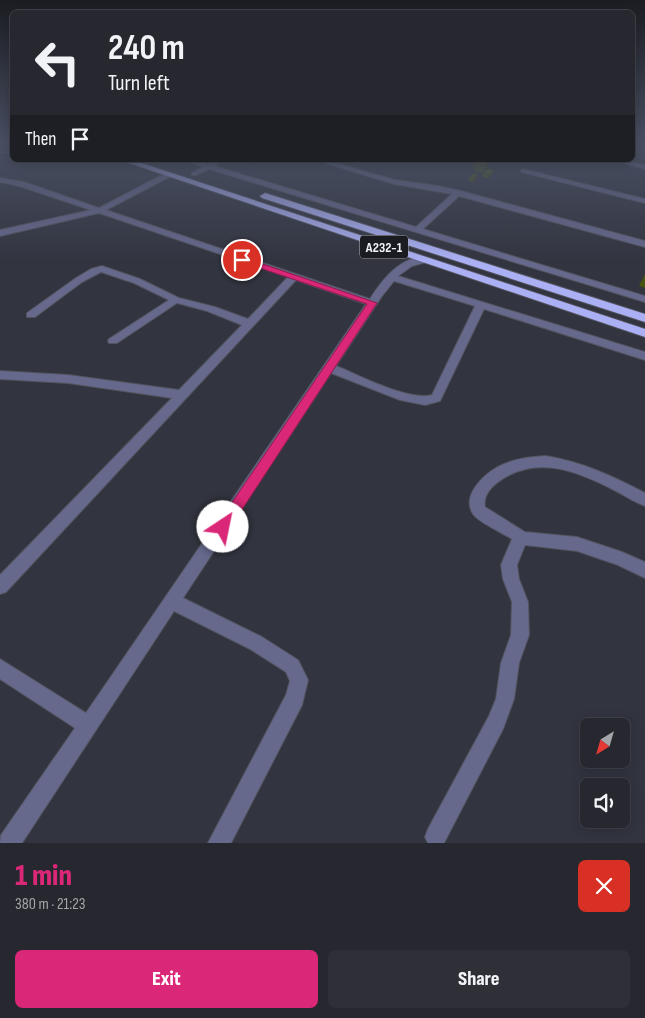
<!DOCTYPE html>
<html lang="en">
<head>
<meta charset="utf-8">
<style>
	:root { --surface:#26272f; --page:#2e2f37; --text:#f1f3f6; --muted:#a4a5aa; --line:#42444b; --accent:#db2777 }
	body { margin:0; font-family:"Sofia Sans Condensed",sans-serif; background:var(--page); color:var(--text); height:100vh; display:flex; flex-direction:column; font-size:19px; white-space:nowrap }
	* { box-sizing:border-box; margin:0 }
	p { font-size:16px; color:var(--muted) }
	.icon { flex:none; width:28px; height:28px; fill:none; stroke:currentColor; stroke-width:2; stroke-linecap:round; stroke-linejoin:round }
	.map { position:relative; height:843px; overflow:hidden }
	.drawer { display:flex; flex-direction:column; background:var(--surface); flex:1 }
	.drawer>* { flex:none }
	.guide { position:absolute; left:10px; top:10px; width:625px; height:152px; border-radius:8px; box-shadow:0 2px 12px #0003,0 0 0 1px var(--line); background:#26272f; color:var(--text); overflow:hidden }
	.needle { width:32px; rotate:217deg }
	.controls { position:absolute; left:580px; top:718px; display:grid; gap:10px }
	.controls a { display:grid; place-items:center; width:50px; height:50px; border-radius:8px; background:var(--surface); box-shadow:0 2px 12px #0003,0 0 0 1px var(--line); font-size:25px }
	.pin { position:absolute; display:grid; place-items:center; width:42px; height:42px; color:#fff; margin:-21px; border:2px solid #fff; border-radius:50%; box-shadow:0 1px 5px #0007 }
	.me { position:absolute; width:55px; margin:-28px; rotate:34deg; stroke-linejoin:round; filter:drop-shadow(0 0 4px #0008) }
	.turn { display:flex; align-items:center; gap:18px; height:105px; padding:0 15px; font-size:22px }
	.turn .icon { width:65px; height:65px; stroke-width:2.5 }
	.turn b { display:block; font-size:35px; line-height:42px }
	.then { display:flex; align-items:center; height:48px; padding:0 15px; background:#0003; gap:10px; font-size:19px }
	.round { display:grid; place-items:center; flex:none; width:52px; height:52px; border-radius:8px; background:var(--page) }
	.head { display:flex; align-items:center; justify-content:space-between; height:85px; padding:0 15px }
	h1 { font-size:30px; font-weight:800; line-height:38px; color:var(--accent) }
	.action { display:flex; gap:10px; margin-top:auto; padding:10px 15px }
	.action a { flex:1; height:58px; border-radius:8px; background:var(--accent); color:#fff; font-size:20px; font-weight:800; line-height:58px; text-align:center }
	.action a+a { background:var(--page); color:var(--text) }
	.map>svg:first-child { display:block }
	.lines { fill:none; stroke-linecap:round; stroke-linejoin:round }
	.stream { stroke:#5b5188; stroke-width:2 }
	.minor-casing { stroke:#51535d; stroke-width:2 }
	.highway-casing { stroke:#51535d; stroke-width:2 }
	.minor { fill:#66688c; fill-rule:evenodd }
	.highway { fill:#abb0f5; fill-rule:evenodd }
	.wall { fill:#485311 }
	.shaded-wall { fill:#3b440e }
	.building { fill:#546114; stroke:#3b440e }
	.route { fill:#db2777; stroke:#8e194d }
	.labels { text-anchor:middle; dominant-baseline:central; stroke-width:5; stroke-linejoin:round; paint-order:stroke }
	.shield { fill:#1b1c21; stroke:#b2b2ba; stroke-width:1 }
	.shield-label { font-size:14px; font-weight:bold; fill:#f2f3fb }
</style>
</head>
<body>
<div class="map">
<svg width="645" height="843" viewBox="0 0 645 843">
	<rect width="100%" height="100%" fill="#32343f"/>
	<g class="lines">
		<!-- stream -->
		<g class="stream">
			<polyline points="632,147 645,148"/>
			<polyline points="0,153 12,151"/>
		</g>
		<defs>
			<g id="minor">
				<polygon points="185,160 195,160 208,164 215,160 223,160 214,166 416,227 452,194 394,184 315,160 325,160 395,180 438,186 461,191 645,241 645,247 459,196 423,229 645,296 645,302 209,169 196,175 192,175 192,173 203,167"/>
				<polygon points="612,160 624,160 645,165 645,169"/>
				<polygon points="523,169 645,199 645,203 521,172 521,170"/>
				<path d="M 166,173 L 173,175 L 106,210 L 370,299 C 382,280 402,254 427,258 L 427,262 L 412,266 L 398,276 L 645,352 L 645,360 L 484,309 L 440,401 L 425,405 L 400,400 L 331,373 L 183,598 L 262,637 L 298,660 L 308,680 L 302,705 L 231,843 L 208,843 L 286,695 L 290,681 L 286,672 L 250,649 L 174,611 L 22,843 L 0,843 L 1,835 L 75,728 L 0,679 L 0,659 L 86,713 L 366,304 L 296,280 L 6,592 L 0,594 L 0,575 L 172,398 L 68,383 L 0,379 L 0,371 L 68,375 L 179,390 L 242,325 L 207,311 L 177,303 L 117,343 L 109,343 L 108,341 L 109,339 L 169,300 L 134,283 L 101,272 L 82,282 L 35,317 L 27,317 L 27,313 L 76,278 L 91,269 L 102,266 L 140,279 L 179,298 L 215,307 L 248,319 L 288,277 L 99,213 L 0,236 L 0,230 L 91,210 L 19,186 L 0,182 L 0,178 L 24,182 L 99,208 ZM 394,281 L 475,306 L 432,395 C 407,401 359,375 336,366 L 382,296 Z"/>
				<path d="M 546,456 C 582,462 613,476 645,493 L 645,506 C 634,502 624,495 614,490 C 577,471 536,454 498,482 C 490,488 483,496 485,507 L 525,532 L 577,537 L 622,552 L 645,562 L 645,578 L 618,565 L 577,551 L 525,545 L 517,565 L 519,579 L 528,602 L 529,635 L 519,663 L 514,699 L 503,729 L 444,843 L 428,843 L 425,837 L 428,829 L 489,716 L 496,699 L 501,663 L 511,635 L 512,602 L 503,579 L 501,565 L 512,539 C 503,533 478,522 473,514 C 460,494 488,470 504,464 C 518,458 531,457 546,456 Z"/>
			</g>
			<g id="highway">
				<polygon points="120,160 132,160 645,329 645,337"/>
				<polygon points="265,193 645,314 645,322 262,198 260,196"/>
			</g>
		</defs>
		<!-- minor casing -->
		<use href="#minor" class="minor-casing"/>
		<!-- highway casing -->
		<use href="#highway" class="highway-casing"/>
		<!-- minor -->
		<use href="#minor" class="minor"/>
		<!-- highway -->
		<use href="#highway" class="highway"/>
	</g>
	<!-- wall -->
	<g class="wall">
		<polygon points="443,160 456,160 453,163"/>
		<polygon points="489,161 488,169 483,173 473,170 474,163"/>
		<polygon points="483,173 493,174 488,178 482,177"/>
		<polygon points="469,177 477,178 473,182 468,180"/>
		<polygon points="645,274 645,288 639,286"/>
	</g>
	<!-- shaded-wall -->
	<g class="shaded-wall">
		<polygon points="489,161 488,169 483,173 485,166"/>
		<polygon points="494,170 493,174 488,178 489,175"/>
		<polygon points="478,174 477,178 473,182 473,178"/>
	</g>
	<!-- building -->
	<g class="building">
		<polygon points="478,160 483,160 489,161 485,166 474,163"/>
		<polygon points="488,169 494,170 489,175 483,173"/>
		<polygon points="474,173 478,174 473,178 469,177"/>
	</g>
	<!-- sky -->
	<linearGradient id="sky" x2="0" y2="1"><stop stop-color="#1c1d23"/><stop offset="0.55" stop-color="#495063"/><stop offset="1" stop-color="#495063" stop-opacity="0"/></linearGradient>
	<rect width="645" height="262" fill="url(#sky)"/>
	<!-- route -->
	<polygon class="route" points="239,258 245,258 377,303 228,531 223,533 218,531 216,527 218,523 367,304 239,261"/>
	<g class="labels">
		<!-- shield labels -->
		<rect class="shield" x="360" y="235.5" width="48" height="23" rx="4"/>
		<g class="shield-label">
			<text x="384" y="247">A232-1</text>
		</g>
	</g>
</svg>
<div class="controls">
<a><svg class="needle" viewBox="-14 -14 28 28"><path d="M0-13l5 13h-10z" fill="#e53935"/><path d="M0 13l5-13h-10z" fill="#a4a5aa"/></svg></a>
<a><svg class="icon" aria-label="sound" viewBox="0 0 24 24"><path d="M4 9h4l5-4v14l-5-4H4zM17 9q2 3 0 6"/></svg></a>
</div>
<div class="pin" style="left:242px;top:260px;background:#d93025"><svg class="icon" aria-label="arrive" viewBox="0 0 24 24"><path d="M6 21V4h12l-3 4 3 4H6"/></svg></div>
<svg class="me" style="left:223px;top:527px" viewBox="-20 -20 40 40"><circle r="19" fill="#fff"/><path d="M0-13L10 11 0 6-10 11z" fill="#db2777"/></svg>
<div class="guide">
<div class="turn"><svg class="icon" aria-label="left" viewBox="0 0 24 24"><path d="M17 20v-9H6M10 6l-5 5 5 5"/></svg><div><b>240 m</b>Turn left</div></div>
<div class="then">Then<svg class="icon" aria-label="arrive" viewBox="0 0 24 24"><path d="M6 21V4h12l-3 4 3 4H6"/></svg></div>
</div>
</div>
<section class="drawer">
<div class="head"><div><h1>1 min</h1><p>380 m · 21:23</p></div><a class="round" style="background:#d93025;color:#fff"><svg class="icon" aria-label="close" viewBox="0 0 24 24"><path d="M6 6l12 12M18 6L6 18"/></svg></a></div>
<div class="action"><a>Exit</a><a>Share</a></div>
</section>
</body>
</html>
